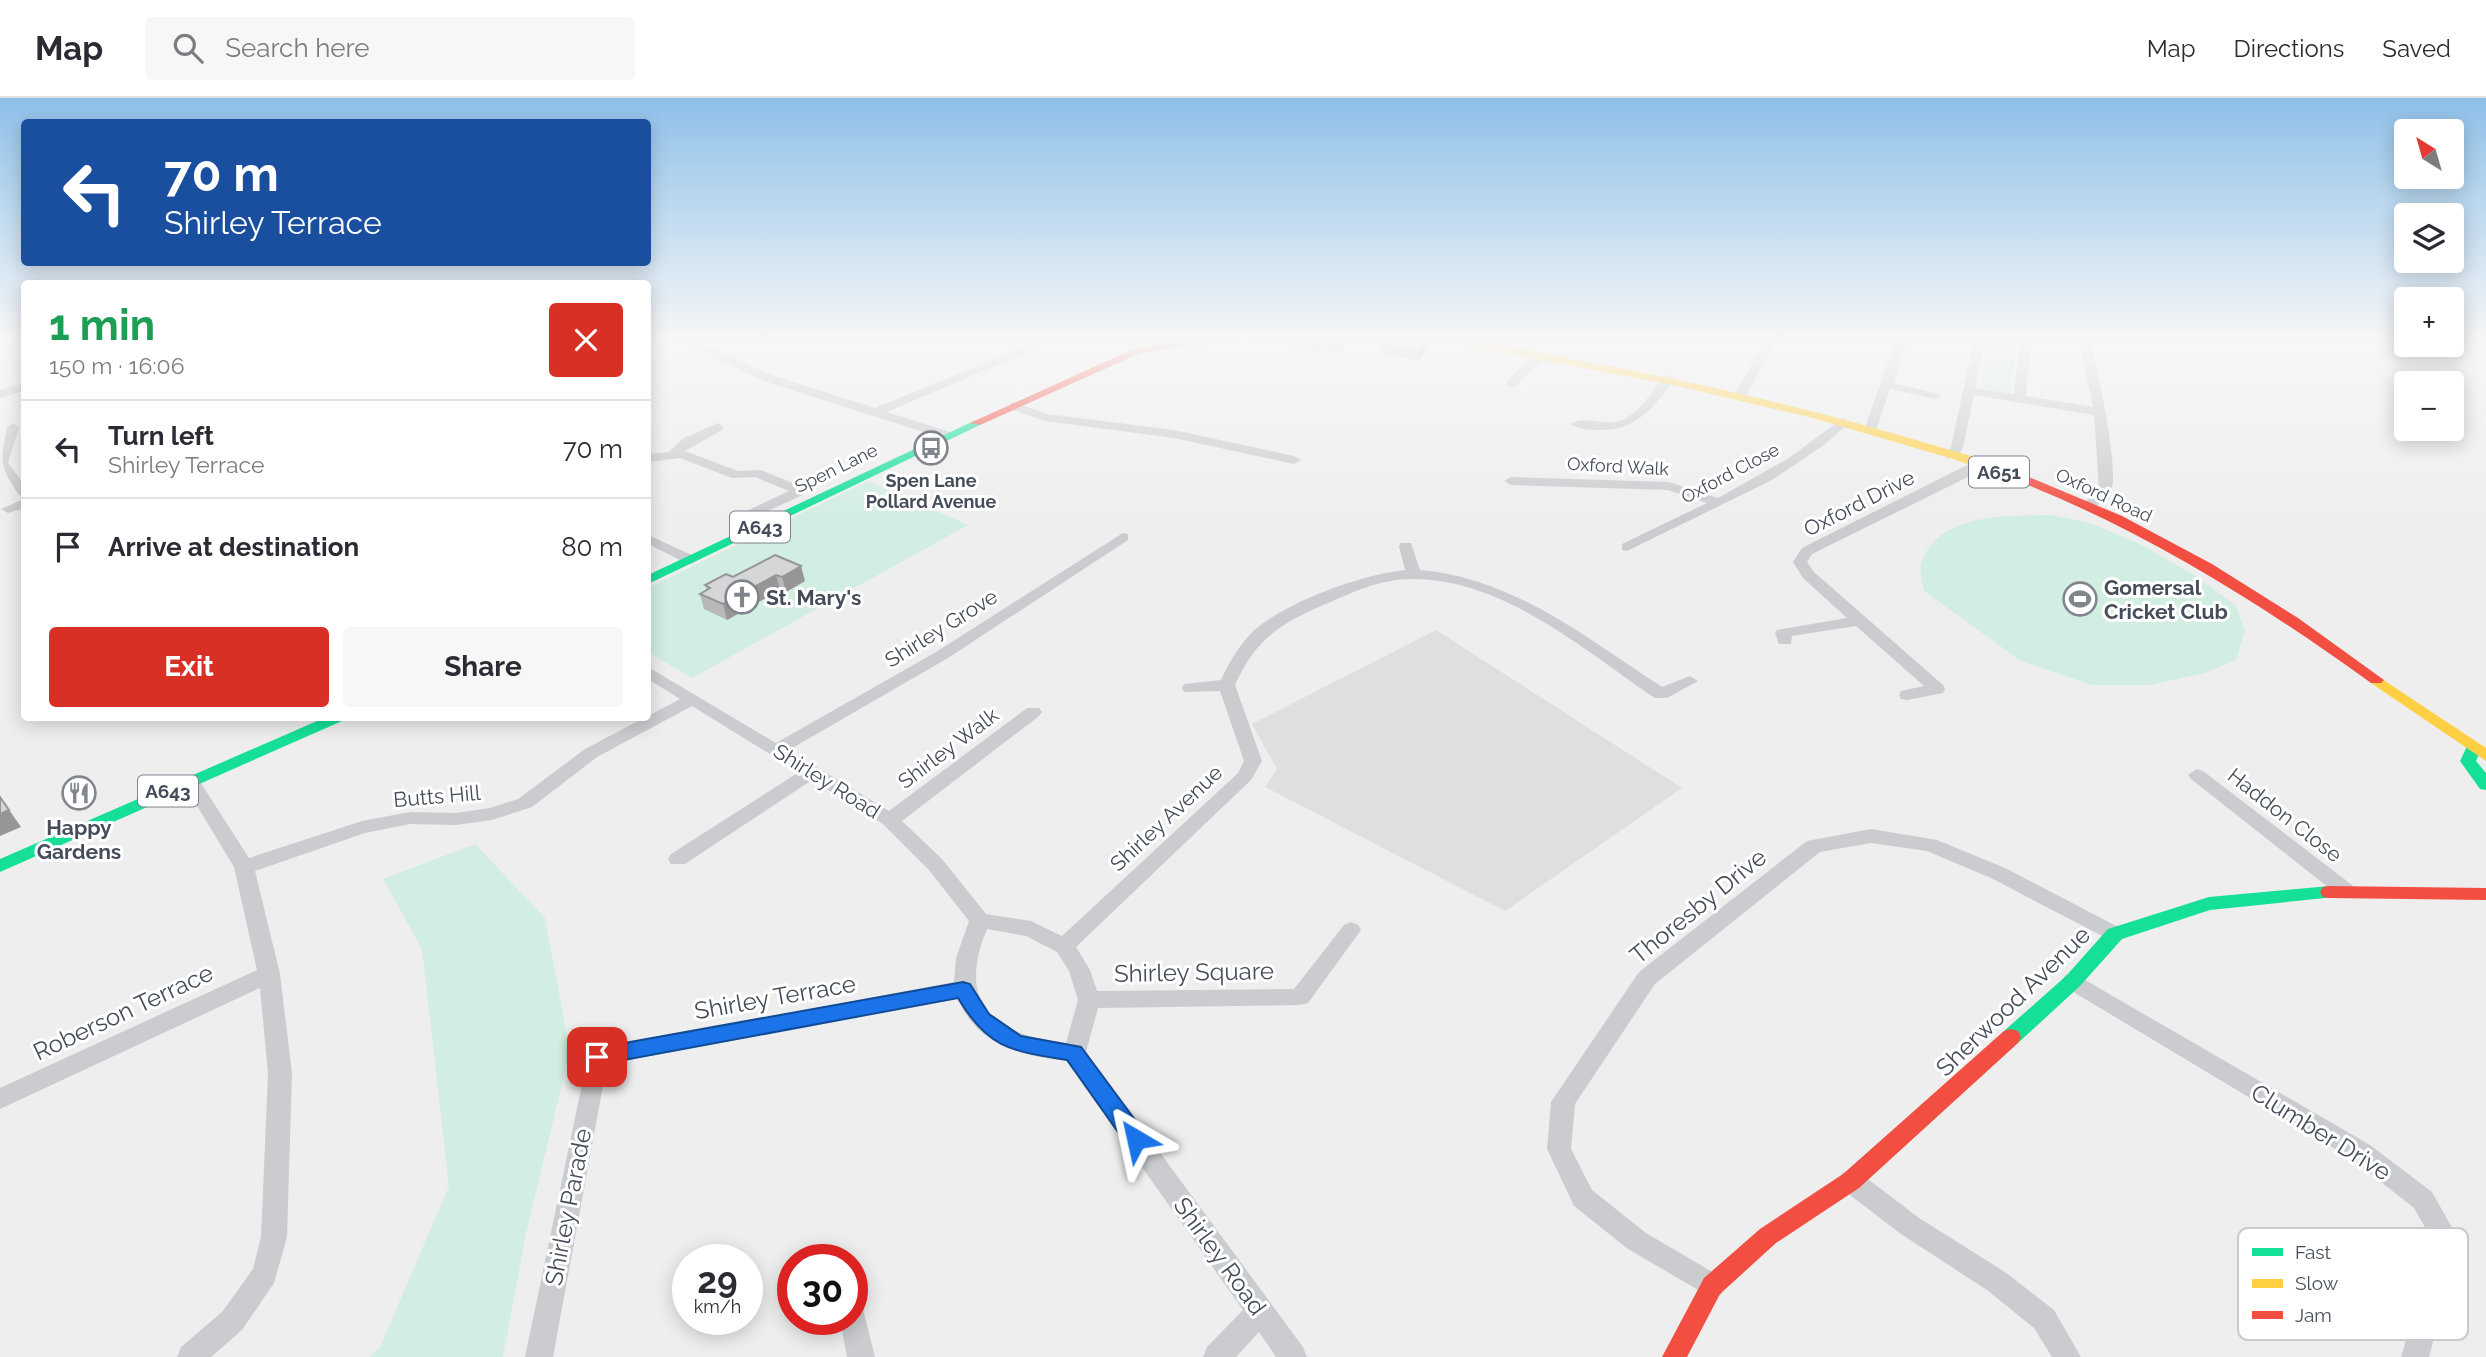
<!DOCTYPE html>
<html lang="en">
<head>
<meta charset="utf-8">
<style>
	:root { --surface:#fff; --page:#f7f7f7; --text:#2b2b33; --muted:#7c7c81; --line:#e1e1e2; --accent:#d93025 }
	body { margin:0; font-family:Raleway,sans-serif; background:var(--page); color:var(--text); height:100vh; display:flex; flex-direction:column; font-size:26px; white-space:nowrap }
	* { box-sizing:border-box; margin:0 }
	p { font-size:23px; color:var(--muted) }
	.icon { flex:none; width:38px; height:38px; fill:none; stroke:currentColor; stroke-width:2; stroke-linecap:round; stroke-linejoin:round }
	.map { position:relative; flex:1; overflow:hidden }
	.sheet { position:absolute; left:21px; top:182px; width:630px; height:441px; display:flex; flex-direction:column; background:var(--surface); border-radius:7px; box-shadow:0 4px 18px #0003 }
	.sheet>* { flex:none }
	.banner { position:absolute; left:21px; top:21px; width:630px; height:147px; border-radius:7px; box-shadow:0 4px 18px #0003; background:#1a4fa0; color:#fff; overflow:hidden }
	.needle { width:46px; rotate:323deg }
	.tools { position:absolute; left:2394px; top:21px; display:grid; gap:14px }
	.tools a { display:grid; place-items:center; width:70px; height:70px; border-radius:7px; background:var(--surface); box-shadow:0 4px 18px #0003; font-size:35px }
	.speed { position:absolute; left:672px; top:1146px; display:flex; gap:14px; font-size:35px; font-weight:700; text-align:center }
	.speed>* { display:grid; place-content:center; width:91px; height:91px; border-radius:50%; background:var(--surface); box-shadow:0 4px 18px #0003; line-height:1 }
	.speed small { font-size:18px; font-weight:400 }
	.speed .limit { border:10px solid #d22; background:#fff; color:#111 }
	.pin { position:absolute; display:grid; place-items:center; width:60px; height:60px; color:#fff; margin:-30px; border-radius:14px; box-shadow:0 4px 10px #0006 }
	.me { position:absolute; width:77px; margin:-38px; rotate:324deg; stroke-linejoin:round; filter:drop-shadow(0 0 5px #0008) }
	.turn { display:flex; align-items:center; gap:24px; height:147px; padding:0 28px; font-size:32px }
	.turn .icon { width:91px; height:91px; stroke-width:2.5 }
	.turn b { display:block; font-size:49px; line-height:60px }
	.round { display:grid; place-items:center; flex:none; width:74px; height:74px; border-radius:7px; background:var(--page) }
	.headline { display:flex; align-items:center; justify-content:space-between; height:119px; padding:0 28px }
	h1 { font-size:42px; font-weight:700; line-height:52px; color:#1e9e55 }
	.primary-button { display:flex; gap:14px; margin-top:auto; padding:14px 28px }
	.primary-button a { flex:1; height:80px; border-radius:7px; background:var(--accent); color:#fff; font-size:28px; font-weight:700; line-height:80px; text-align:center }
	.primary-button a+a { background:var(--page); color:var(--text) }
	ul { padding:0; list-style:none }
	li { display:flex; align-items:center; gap:21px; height:98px; padding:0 28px; border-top:2px solid var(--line) }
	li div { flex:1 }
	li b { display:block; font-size:26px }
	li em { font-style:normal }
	header { display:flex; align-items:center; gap:42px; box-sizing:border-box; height:98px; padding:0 35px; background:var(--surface); border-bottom:2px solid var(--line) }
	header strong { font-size:33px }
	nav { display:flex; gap:38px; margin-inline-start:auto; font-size:24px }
	.search { width:490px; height:63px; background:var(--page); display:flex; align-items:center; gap:18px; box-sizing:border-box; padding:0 24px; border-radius:7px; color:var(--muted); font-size:26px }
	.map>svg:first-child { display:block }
	.education { fill:#e0dfe0 }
	.green { fill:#d2ede1 }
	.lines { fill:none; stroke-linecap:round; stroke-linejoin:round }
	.street { fill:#cacccf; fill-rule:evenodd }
	.fast { fill:#16e098; fill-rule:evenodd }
	.slow { fill:#ffcf43; fill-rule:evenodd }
	.jam { fill:#f24e42; fill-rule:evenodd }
	.wall { fill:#b8b8ba }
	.shaded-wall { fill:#969697 }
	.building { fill:#d6d6d8; stroke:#969697; stroke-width:2 }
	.route { fill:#1a73e8; stroke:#114b97; stroke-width:2 }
	.labels { text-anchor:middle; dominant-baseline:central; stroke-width:6; stroke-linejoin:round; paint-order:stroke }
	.far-street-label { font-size:18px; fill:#464d5a; stroke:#fff }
	.far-poi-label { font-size:18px; font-weight:bold; fill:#464d5a; stroke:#fff }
	.shield { fill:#fff; stroke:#7e828c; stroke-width:2 }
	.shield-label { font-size:19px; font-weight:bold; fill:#464d5a }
	.street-label { font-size:21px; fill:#464d5a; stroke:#fff }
	.poi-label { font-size:21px; font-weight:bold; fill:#464d5a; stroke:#fff; text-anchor:start }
	.near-street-label { font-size:24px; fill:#464d5a; stroke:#fff }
	.key { fill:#fff; stroke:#c8cace; stroke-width:2 }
	.key-label { font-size:19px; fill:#464d5a }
</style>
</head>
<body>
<header>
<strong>Map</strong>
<div class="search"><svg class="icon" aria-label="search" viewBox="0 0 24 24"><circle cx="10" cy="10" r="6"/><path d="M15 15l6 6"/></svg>Search here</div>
<nav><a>Map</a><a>Directions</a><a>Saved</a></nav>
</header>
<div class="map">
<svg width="2486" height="1259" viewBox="0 0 2486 1259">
	<rect width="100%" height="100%" fill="#eee"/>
	<!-- education -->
	<polygon class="education" points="1436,532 1682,690 1505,813 1265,689 1277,671 1252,626"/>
	<!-- green -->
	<g class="green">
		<polygon points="1989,242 2017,242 2010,295 1981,289"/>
		<polygon points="868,383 968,427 692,580 648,554 648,490"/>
		<path d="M 2051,417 L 2090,425 L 2140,446 L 2194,477 L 2236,508 L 2245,533 L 2236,562 L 2205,575 L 2150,587 L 2092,587 L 2021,563 L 1924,493 C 1923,485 1919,473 1921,466 C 1938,414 2007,418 2051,417 Z"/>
		<polygon points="475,746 545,820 570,953 526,1135 503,1259 369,1259 380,1249 449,1088 422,851 383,781"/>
	</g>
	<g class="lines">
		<!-- street -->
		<g class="street">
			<polygon points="680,242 695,242 772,277 875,310 1025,248 1032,242 1044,242 1033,252 887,314 953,335 954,338 948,342 764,283"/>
			<polygon points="1765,242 1776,242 1747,296 1737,299 1735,296"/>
			<polygon points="1896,242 1908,242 1893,285 1942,297 1936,301 1890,291 1876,332 1866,335 1864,332"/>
			<path d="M 1974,242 L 1985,242 L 1975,290 L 2014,296 L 2020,242 L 2031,242 L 2026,298 L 2093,309 L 2079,242 L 2090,242 C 2097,269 2120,370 2111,393 C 2107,404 2097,408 2086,411 L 2079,407 L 2095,397 L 2099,390 L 2094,317 L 1974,297 L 1963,349 L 1957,360 L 1947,360 L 1945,357 L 1951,349 Z"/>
			<polygon points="1536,255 1546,257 1515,289 1507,289 1507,283"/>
			<path d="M 1665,277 L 1675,280 C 1654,309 1636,334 1597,332 C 1588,332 1577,331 1571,326 C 1582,317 1604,328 1619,323 C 1639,317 1652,293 1665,277 Z"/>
			<polygon points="24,285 24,293 0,300 0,292"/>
			<polygon points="1014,304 1047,316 1174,332 1294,358 1301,362 1294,366 1174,340 1045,323 1010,311 1010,305"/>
			<polygon points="1843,320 1847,321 1847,327 1824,347 1772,382 1627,453 1622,452 1622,446 1707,405 1668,392 1511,387 1504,383 1511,379 1669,384 1718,400 1789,360"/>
			<path d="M 13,325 L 19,329 L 8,365 L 24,386 L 24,398 L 19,397 C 0,369 0,364 7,329 Z"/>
			<polygon points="718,325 724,329 722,332 685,353 738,373 761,372 805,390 805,396 741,425 736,424 736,418 789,393 755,379 732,380 680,360 648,364 648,356 669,354 682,341"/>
			<polygon points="1977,362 1984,366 1970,378 1812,456 1807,464 1814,474 1943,587 1945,591 1943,595 1907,602 1901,601 1899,597 1901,593 1924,588 1856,528 1792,538 1791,546 1779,546 1775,535 1777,532 1847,520 1803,480 1793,464 1802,450"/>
			<polygon points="24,401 24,410 8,415 1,411"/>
			<path d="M 1123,435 L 1128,436 L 1128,442 L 948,560 L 789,652 L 889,713 L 1027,610 L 1039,610 L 1042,614 L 1039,618 L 902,723 L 942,761 L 986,816 L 1031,823 L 1062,838 L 1238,675 L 1244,663 L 1220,593 L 1184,594 L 1182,590 L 1184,586 L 1221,582 C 1230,563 1241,543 1258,529 C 1294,501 1361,477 1405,472 L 1399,448 L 1401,445 L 1411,445 L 1420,472 C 1514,480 1586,540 1662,589 L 1690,578 L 1698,583 L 1667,600 L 1655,600 C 1583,552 1506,482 1414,481 C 1384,480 1355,493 1328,505 C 1281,525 1257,539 1235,587 L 1262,663 L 1251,682 L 1076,849 L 1090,872 L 1097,893 L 1294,891 L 1344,827 L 1351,824 L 1358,827 L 1361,832 L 1308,905 L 1300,907 L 1098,910 L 1086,954 L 1303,1249 L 1307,1259 L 1276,1259 L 1259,1234 L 1236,1259 L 1203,1259 L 1207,1249 L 1243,1212 L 1067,963 C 1023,958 975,947 958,900 L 607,966 L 553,1259 L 525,1259 L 589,953 L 954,884 L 956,860 L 969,823 L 928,771 L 883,726 L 812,682 L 685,766 L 671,766 L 668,761 L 671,756 L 799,674 L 692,608 L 597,659 L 532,709 L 492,722 L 456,727 L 410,726 L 365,735 L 255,773 L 280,876 L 292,976 L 287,1139 L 274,1185 L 242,1232 L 211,1259 L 177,1259 L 181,1249 L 222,1214 L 253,1171 L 261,1139 L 268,976 L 260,890 L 0,1011 L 0,990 L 257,872 L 234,769 L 182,683 L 185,679 L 197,679 L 249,760 L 362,723 L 410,714 L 456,715 L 490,710 L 518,701 L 585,651 L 680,601 L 648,581 L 648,569 L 776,645 L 936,554 ZM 987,831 L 1026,838 L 1057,854 L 1069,873 L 1078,902 L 1066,945 C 993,937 956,906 987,831 Z"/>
			<polygon points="648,437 696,459 698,462 691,466 686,465 648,446"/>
			<polygon points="2197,671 2203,673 2352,787 2355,792 2352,797 2338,797 2191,681 2188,677"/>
			<polygon points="1871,731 1937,742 2005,770 2122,831 2125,836 2122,841 2115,844 2108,841 1991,780 1927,753 1871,745 1820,754 1655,886 1575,1006 1571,1051 1592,1092 1646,1135 1721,1179 1725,1188 1721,1197 1712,1200 1628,1151 1574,1108 1547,1051 1551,1004 1639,874 1807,743"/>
			<polygon points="2073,875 2370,1047 2432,1094 2460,1144 2429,1259 2401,1259 2434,1145 2414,1110 2352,1061 2065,889 2062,883 2065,877"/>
			<polygon points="1851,1072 1860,1075 1919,1120 2005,1174 2054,1212 2081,1259 2052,1259 2034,1230 1987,1192 1901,1136 1842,1091 1839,1083 1842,1075"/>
			<polygon points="852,1203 862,1207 875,1259 847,1259 840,1222 852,1222"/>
		</g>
		<!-- fast -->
		<g class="fast">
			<polygon points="976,322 980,323 980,327 648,486 648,477"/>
			<polygon points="324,620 344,620 342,623 0,774 0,761"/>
			<polygon points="2474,645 2482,650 2476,663 2486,675 2486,692 2480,691 2460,663 2468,646"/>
			<polygon points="2329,788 2335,789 2338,794 2335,799 2210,812 2122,841 2080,888 2018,945 2011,947 2004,945 2001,939 2004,933 2066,878 2108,831 2209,799"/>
		</g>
		<!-- slow -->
		<g class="slow">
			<path d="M 1445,242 C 1488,240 1534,254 1577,262 C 1699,284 1821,313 1940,349 C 1960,355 2016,369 2030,381 L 2024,385 L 2020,384 L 1950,360 L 1809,319 L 1668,286 L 1450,245 Z"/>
			<polygon points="2376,577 2486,650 2486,663 2371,585 2368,582 2371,579"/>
		</g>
		<!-- jam -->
		<g class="jam">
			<polygon points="1178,242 1248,242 1243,245 1178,248 1138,256 980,327 970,325 1131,252"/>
			<path d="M 2024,377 L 2122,418 L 2212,466 L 2298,520 L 2384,582 L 2381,585 L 2371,585 C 2260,505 2147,434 2020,384 L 2020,378 Z"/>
			<polygon points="2329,788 2486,790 2486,802 2329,800 2323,799 2320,794 2323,789"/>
			<polygon points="2011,931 2018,933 2021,939 2018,945 1859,1090 1776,1145 1720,1196 1687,1259 1662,1259 1704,1180 1760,1131 1843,1076 2004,933"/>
		</g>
	</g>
	<!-- wall -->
	<g class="wall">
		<polygon points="1295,242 1345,242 1344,253 1295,251"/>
		<polygon points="1430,246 1418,262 1382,256 1383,247"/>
		<polygon points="775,457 805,483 786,494 780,492 727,522 704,511 700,496 707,492 705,487 733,479"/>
	</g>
	<!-- shaded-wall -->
	<g class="shaded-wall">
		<polygon points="1428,242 1431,242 1430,246 1418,262 1418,254"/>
		<polygon points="801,468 805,483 786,494 782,479"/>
		<polygon points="776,477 780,492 727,522 723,506"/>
		<polygon points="0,699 21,729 0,738"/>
	</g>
	<!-- building -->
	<g class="building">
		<polygon points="1295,242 1345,242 1344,244"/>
		<polygon points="1388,242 1428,242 1418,254 1383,247"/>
		<polygon points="775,457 801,468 782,479 776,477 723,506 700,496 710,490 705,487 726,476 733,479"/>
		<polygon points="0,699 9,712 0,716"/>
	</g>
	<!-- sky -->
	<linearGradient id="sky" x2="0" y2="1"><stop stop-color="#8ec0e9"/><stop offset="0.58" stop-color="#f7f7f7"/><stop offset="1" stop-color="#f7f7f7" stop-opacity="0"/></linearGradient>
	<rect width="2486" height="418" fill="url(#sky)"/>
	<!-- route -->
	<path class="route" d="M 963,884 L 970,886 L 989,916 L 1021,938 L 1081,949 L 1144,1034 L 1147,1041 L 1144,1048 L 1136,1050 L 1128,1048 L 1067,962 C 1012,953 988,951 958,900 L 597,967 L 590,965 L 587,959 L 590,953 L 597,950 Z"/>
	<!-- icons -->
	<defs>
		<symbol id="bus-ring" viewBox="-11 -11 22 22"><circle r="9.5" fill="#fff" stroke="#81858e" stroke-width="1.5"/><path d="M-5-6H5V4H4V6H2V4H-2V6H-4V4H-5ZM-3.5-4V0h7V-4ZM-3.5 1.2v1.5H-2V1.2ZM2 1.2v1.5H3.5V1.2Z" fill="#81858e"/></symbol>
		<symbol id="church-ring" viewBox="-11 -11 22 22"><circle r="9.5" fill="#fff" stroke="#81858e" stroke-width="1.5"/><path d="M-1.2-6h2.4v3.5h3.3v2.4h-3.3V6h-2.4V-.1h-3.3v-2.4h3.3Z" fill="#81858e"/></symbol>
		<symbol id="stadium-ring" viewBox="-11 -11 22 22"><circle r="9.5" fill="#fff" stroke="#81858e" stroke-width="1.5"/><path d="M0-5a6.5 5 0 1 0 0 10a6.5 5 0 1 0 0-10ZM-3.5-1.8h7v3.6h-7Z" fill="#81858e"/></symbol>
		<symbol id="restaurant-ring" viewBox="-11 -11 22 22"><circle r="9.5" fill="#fff" stroke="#81858e" stroke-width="1.5"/><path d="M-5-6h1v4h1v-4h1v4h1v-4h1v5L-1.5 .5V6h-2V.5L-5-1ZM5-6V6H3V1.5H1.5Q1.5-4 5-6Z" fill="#81858e"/></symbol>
	</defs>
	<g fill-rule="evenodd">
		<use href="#bus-ring" x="912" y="331" width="38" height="38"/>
		<use href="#church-ring" x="723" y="480" width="38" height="38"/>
		<use href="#stadium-ring" x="2061" y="482" width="38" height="38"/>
		<use href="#restaurant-ring" x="60" y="676" width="38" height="38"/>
	</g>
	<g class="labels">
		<!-- far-street labels -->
		<g class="far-street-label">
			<text transform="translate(1618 368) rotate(3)">Oxford Walk</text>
			<text transform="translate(836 370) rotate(-26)">Spen Lane</text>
			<text transform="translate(1730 375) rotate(-28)">Oxford Close</text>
			<text transform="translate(2104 397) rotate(25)">Oxford Road</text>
		</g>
		<!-- far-poi labels -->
		<g class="far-poi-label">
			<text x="931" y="382">Spen Lane<tspan x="931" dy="21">Pollard Avenue</tspan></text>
		</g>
		<!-- shield labels -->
		<g class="shield">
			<rect x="1969" y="358.5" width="60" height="31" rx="5"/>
			<rect x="730" y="413.5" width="60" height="31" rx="5"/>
			<rect x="138" y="677.5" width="60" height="31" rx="5"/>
		</g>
		<g class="shield-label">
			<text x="1999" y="374">A651</text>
			<text x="760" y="429">A643</text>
			<text x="168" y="693">A643</text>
		</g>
		<!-- street labels -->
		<g class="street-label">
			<text transform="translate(1859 405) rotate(-27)">Oxford Drive</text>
			<text transform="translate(941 530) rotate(-32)">Shirley Grove</text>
			<text transform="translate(948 650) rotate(-37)">Shirley Walk</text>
			<text transform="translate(827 683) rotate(32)">Shirley Road</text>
			<text transform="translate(437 698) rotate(-5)">Butts Hill</text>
			<text transform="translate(2285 717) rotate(38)">Haddon Close</text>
			<text transform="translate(1166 720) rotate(-43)">Shirley Avenue</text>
		</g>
		<!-- poi labels -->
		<g class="poi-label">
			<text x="2104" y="489">Gomersal<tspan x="2104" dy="24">Cricket Club</tspan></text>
			<text x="766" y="499">St. Mary's</text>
			<text x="79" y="729" text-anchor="middle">Happy<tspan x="79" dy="24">Gardens</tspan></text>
		</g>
		<!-- near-street labels -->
		<g class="near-street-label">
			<text transform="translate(1698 808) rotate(-39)">Thoresby Drive</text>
			<text transform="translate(1194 874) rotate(-1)">Shirley Square</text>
			<text transform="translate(775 899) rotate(-10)">Shirley Terrace</text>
			<text transform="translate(2013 903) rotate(-44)">Sherwood Avenue</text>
			<text transform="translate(123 914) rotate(-25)">Roberson Terrace</text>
			<text transform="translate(2321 1034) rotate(32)">Clumber Drive</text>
			<text transform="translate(568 1109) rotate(-79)">Shirley Parade</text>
			<text transform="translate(1220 1158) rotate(54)">Shirley Road</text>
		</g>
	</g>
	<!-- legend -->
	<rect x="2238" y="1130" width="230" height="112" rx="10" class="key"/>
	<rect x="2252" y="1150" width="31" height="8" fill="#16e098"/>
	<rect x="2252" y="1181" width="31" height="9" fill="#ffcf43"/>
	<rect x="2252" y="1213" width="31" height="8" fill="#f24e42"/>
	<g class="key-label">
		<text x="2295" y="1161">Fast</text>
		<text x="2295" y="1192">Slow</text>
		<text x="2295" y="1224">Jam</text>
	</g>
</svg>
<div class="tools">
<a><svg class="needle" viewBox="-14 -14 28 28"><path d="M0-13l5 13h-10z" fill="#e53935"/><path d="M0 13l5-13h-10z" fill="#7c7c81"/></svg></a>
<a><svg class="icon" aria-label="layers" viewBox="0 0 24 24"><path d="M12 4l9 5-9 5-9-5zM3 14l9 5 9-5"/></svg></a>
<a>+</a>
<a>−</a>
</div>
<div class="speed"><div>29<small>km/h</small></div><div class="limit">30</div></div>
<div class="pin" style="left:597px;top:959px;background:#d93025"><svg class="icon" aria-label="arrive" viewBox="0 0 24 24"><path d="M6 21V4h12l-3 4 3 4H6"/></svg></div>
<svg class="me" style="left:1136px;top:1041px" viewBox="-20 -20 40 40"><path d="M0-17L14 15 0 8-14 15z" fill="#1a73e8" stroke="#fff" stroke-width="4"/></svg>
<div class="banner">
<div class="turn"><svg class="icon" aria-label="left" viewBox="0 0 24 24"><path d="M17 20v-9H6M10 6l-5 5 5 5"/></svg><div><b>70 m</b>Shirley Terrace</div></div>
</div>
<section class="sheet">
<div class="headline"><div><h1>1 min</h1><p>150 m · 16:06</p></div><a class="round" style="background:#d93025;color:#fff"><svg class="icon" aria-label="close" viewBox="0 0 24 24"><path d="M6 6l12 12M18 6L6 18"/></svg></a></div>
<ul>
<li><svg class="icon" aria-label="left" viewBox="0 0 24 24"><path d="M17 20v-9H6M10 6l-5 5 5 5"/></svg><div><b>Turn left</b><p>Shirley Terrace</p></div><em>70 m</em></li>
<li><svg class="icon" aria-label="arrive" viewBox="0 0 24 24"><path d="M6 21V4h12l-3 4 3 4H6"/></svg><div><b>Arrive at destination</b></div><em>80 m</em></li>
</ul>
<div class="primary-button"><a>Exit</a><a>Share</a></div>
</section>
</div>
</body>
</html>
